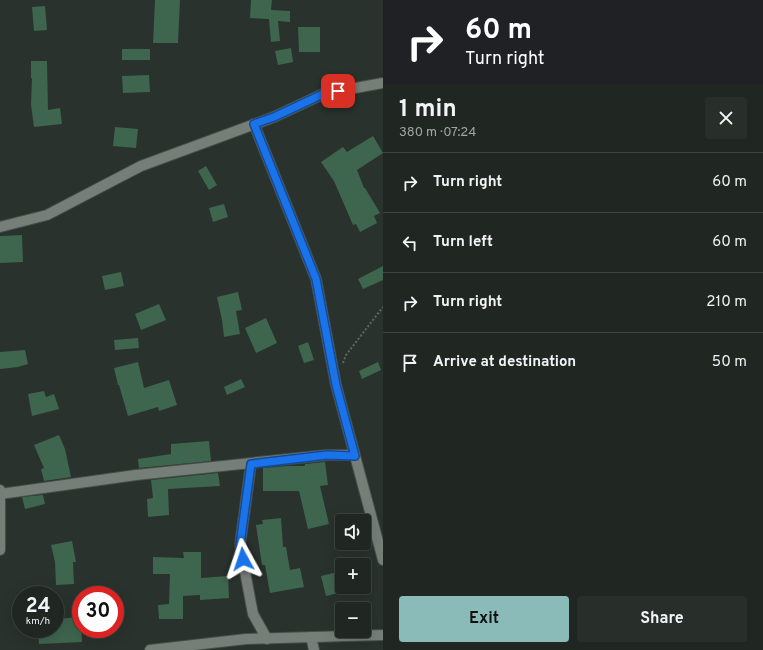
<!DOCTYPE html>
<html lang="en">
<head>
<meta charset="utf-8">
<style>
	:root { --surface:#202622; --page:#282e2a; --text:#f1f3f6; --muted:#a2a5a5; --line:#3d4340; --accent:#8bbbb9 }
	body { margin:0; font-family:Overpass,sans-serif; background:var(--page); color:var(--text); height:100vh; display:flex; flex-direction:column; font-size:15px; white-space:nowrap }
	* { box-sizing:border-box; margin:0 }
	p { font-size:13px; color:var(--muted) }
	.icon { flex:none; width:22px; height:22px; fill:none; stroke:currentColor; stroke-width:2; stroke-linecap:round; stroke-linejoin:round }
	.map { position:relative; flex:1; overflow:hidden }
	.details { display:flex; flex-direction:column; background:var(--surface); width:380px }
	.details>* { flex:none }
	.hud { background:#202124; color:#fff; overflow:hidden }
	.buttons { position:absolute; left:335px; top:514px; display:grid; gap:8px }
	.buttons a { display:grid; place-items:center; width:36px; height:36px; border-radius:4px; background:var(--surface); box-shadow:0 4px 16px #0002,0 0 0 1px var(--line); font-size:20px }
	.speed { position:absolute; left:12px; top:586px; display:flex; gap:8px; font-size:20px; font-weight:700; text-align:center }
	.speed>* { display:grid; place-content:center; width:52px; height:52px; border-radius:50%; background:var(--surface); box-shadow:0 4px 16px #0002,0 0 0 1px var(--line); line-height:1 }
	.speed small { font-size:10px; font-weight:400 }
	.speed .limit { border:6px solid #d22; background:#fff; color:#111 }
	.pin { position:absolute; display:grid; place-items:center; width:34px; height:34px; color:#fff; margin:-17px; border-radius:8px; box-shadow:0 2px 6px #0006 }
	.me { position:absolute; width:44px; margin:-22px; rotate:355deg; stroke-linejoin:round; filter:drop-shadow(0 0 3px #0008) }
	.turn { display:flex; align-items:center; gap:14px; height:84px; padding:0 16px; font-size:18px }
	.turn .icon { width:52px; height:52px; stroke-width:2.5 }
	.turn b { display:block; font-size:28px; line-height:34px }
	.round { display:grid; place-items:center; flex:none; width:42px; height:42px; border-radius:4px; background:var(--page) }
	.summary { display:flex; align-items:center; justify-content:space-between; height:68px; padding:0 16px }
	h1 { font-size:24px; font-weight:700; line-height:30px }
	.primary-button { display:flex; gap:8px; margin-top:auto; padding:8px 16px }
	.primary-button a { flex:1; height:46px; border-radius:4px; background:var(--accent); color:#111; font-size:16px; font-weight:700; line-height:46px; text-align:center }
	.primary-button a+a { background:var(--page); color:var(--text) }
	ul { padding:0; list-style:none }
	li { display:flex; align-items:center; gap:12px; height:60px; padding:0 16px; border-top:1px solid var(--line) }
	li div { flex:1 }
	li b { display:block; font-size:15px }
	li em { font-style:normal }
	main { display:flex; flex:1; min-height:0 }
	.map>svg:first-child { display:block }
	.building { fill:#3e654e }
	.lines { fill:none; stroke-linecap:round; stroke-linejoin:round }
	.minor-casing { stroke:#474e4a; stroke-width:12 }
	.path { stroke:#626965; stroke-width:2; stroke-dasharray:2 2; stroke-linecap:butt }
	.minor { stroke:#757f78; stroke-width:10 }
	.route-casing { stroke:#114b97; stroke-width:10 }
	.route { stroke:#1a73e8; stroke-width:7 }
</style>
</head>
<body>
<main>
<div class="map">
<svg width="383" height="650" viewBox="0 0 383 650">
	<rect width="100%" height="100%" fill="#2a322d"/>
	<!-- building -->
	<g class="building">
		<polygon points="155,0 180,0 178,43 153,43"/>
		<polygon points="251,0 272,0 271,10 290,11 290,22 278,21 280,41 271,42 269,19 250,18"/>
		<polygon points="45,6 47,30 34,31 32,7"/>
		<polygon points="298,27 320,27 320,52 299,52"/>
		<polygon points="291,48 293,62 278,65 275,51"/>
		<rect x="122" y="49" width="28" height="11"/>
		<polygon points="31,61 47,61 48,110 60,108 62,124 34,127 31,105 32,78 31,78"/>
		<polygon points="149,75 150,92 123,93 122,76"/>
		<polygon points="115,127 138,129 136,148 113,146"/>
		<polygon points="373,136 383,153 357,170 364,188 365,188 380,213 374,216 377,223 360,232 356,224 353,225 334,181 321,162 343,147 347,152"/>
		<polygon points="206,166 217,185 209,190 198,171"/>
		<polygon points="224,204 228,217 213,222 209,208"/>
		<polygon points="22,235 23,262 0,263 0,236"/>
		<polygon points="383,266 383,280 363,289 358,279"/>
		<polygon points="121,272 124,286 105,290 102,276"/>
		<polygon points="238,292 242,310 236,311 240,334 224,337 222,320 217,297"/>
		<polygon points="159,304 166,320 141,330 135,314"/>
		<polygon points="266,318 277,343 256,353 245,328"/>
		<polygon points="138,338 139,348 115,350 114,340"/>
		<polygon points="308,342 314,360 304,363 298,346"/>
		<polygon points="25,350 28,364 18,367 0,369 0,352"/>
		<polygon points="138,362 144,388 169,380 177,405 159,411 158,407 128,416 119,385 118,385 114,368"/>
		<polygon points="378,362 381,370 362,379 359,371"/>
		<polygon points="241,379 245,387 227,395 224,387"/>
		<polygon points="44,391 46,397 54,394 59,409 32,416 28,394"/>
		<polygon points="59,435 65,449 71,477 44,481 41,469 44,468 34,445"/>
		<polygon points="209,441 211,461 139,468 138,459 171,454 171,444"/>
		<polygon points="325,462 328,485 320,486 329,524 308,529 299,491 263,491 263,468 288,466 305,466 305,464"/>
		<polygon points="218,473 220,486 168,489 169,515 148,517 147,499 153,498 151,480"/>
		<polygon points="43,495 45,504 25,509 22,497"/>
		<polygon points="281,518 283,547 286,547 290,570 300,568 304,587 270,593 265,565 262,565 256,525 263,524 262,520"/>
		<polygon points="72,541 76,562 73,562 74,584 56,585 55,562 51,545"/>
		<polygon points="183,552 201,552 201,578 228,576 229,598 200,600 200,595 183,596 183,619 159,619 158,605 169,604 170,574 153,574 153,557 184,558"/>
		<polygon points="342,571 342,592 326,596 321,576"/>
		<polygon points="81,617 82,642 39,644 38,629 55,629 55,619"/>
	</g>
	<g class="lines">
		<defs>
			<g id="minor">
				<polyline points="254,124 316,279 336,385 383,560"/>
				<polyline points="0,227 47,215 141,166 274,117 323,94 383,83"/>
				<polyline points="251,464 240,545 253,614 267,639"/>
				<polyline points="0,490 0,550"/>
				<polyline points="0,494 136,475 327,455 355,455"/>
				<polyline points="311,637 314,650"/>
				<polyline points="150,650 246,639 383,635"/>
			</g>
		</defs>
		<!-- minor casing -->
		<use href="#minor" class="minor-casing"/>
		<!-- path -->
		<polyline class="path" points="343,363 346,355 383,307"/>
		<!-- minor -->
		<use href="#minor" class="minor"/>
	</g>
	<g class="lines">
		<defs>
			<polyline id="route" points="243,559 240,545 251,464 327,455 355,456 336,385 316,279 254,124 274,117 323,94 338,91"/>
		</defs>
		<!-- route casing -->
		<use href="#route" class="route-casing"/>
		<!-- route -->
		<use href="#route" class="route"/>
	</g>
</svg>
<div class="buttons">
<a><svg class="icon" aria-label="sound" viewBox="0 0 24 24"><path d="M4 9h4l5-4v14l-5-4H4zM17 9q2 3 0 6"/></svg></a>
<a>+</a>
<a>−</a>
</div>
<div class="speed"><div>24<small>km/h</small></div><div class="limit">30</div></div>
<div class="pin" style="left:338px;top:91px;background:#d93025"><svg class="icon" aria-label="arrive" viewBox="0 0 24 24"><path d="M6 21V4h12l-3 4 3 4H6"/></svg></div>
<svg class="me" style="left:243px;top:559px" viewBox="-20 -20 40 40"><path d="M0-17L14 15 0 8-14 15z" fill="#1a73e8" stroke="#fff" stroke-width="4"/></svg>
</div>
<section class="details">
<div class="hud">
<div class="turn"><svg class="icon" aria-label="right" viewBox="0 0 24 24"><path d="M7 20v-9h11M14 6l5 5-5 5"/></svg><div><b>60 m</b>Turn right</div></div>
</div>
<div class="summary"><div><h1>1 min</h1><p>380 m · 07:24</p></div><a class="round"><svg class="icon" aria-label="close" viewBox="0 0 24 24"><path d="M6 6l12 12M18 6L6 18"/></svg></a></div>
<ul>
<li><svg class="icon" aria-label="right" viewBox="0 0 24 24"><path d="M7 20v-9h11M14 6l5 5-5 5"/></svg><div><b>Turn right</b></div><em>60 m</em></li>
<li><svg class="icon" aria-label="left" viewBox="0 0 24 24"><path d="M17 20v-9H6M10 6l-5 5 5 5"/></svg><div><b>Turn left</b></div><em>60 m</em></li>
<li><svg class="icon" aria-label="right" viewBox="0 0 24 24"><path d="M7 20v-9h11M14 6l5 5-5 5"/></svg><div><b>Turn right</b></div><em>210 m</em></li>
<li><svg class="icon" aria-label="arrive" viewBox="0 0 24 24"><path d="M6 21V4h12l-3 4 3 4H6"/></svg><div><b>Arrive at destination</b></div><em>50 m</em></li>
</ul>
<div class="primary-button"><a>Exit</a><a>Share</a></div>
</section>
</main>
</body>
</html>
